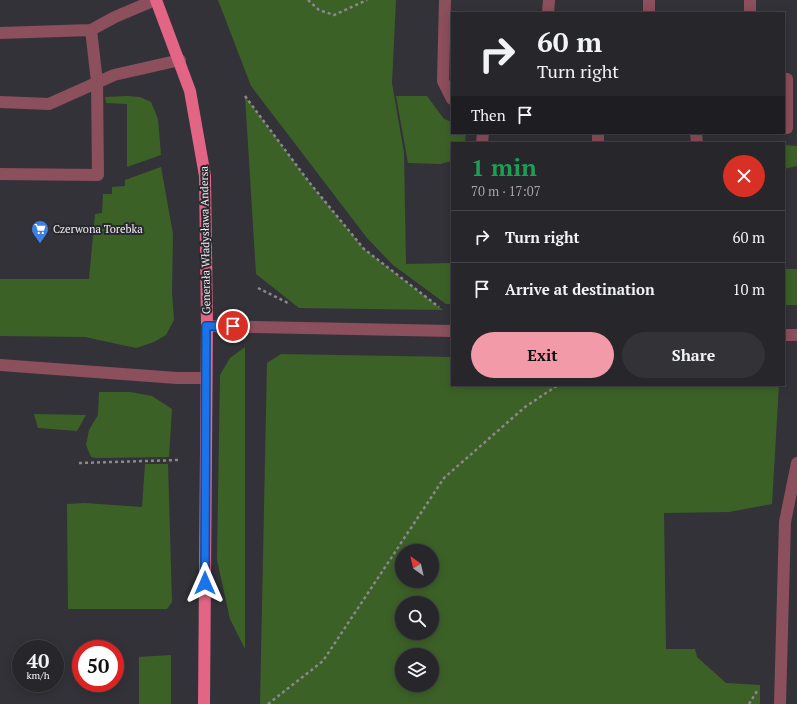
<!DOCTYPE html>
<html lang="en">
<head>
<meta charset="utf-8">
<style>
	:root { --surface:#26262b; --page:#323237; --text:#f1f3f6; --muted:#a4a5a9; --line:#424347; --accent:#f39aa8 }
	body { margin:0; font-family:"PT Serif",serif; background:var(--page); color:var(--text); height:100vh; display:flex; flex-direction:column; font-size:15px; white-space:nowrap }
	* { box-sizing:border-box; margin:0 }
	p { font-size:13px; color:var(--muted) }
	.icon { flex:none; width:22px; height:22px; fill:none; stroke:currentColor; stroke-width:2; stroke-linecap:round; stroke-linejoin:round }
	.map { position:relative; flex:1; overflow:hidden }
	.sheet { position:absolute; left:451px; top:142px; width:334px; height:244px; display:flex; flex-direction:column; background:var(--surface); border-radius:0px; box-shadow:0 2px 10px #0003,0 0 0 1px var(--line) }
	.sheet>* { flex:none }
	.banner { position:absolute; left:451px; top:12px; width:334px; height:122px; border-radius:0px; box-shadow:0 2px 10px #0003,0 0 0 1px var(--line); background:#26262b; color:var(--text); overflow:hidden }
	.needle { width:26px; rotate:326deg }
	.buttons { position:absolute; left:395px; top:544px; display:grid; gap:8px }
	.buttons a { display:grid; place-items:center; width:44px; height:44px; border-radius:50%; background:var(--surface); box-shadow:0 2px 10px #0003,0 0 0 1px var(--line); font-size:20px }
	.speed { position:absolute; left:12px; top:640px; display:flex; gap:8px; font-size:20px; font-weight:700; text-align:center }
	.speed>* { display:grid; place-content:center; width:52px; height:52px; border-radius:50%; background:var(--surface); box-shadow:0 2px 10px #0003,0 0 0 1px var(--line); line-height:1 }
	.speed small { font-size:10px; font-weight:400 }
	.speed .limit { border:6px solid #d22; background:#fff; color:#111 }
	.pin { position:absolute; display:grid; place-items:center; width:34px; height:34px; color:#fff; margin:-17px; border:2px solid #fff; border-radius:50%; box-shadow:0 1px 4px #0007 }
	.me { position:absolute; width:44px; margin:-22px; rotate:0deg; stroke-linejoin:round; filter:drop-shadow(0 0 3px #0008) }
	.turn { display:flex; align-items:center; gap:14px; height:84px; padding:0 20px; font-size:18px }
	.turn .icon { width:52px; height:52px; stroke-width:2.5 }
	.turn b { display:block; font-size:28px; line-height:34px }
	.then { display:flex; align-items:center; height:38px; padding:0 20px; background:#0003; gap:8px; font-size:15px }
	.round { display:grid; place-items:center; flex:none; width:42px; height:42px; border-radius:21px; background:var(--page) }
	.headline { display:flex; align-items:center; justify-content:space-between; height:68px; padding:0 20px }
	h1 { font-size:24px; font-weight:800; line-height:30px; color:#1e9e55 }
	.button { display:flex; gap:8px; margin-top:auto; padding:8px 20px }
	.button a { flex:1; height:46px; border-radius:24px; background:var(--accent); color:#111; font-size:16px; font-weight:800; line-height:46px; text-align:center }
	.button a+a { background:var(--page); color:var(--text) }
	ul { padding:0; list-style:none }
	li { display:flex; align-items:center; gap:12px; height:52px; padding:0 20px; border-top:1px solid var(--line) }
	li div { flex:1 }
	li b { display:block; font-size:15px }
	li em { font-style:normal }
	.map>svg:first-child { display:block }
	.green { fill:#3c6127; fill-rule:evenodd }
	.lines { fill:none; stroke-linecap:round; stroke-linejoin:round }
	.path { stroke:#8a898f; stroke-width:2.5; stroke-dasharray:3 3; stroke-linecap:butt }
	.minor { stroke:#8c4f5c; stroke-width:12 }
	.major { stroke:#e26585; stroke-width:12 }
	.route-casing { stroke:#114b97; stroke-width:10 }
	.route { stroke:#1a73e8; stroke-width:7 }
	.labels { text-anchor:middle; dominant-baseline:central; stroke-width:4; stroke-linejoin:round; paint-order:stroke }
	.poi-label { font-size:11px; fill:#efeff3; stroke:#29282f; text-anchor:start }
	.street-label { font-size:11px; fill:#efeff3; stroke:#29282f }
</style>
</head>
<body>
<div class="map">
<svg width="797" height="704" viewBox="0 0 797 704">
	<rect width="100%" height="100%" fill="#333239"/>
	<!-- green -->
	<g class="green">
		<polygon points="218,0 396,0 392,83 404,153 406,264 452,263 452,304 446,304 393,265 367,238 251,86"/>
		<polygon points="126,96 140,97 151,102 158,119 161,155 127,167 127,104 106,103 105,97"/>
		<polygon points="245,96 309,182 364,249 443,310 299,308 256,274"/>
		<polygon points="396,96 427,96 444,119 452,122 452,133 466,133 465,143 452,143 452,161 440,164 408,163"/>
		<polygon points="784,145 797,146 797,166 784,169"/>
		<polygon points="161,167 173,234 172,292 174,320 166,335 154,342 136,348 85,337 0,336 0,279 89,279 95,214 102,213 103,194 112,194 112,187 125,186 125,180"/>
		<rect x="784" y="269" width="13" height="36"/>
		<polygon points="245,347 245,649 230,619 217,560 220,375 230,358"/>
		<path d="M 281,354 L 452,357 L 452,385 L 779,385 L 772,504 L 729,512 L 664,513 L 666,649 L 695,649 L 697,657 L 726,683 L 760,685 L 760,704 L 260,704 L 267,363 ZM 402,551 L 432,551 L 432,581 L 402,581 ZM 402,603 L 432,603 L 432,633 L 402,633 ZM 402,655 L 432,655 L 432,685 L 402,685 Z"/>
		<polygon points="99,392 130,392 152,396 172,409 169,457 96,458 91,457 86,445 89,430 98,415"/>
		<polygon points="34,414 86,415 77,431 38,428"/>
		<polygon points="145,464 168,464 172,602 167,609 68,609 67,504 85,503 142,507"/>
		<polygon points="171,655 171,704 139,704 139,657"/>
	</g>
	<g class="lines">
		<!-- path -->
		<g class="path">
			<polyline points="308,0 319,10 334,15 367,0"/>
			<polyline points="245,96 309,182 364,249 439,307"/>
			<polyline points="258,288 290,304"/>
			<polyline points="79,463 179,460"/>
			<polyline points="268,704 323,661 444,478 525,407 558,385"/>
			<polyline points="749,704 757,691"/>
		</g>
		<!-- minor -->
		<g class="minor">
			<polyline points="445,0 443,81 452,99"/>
			<polyline points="548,13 549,0"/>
			<polyline points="649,13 649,0"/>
			<polyline points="750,13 750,0"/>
			<polyline points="0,33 91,30 115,17 155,0"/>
			<polyline points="784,79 787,79 787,128"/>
			<polyline points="0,102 49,104 114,75 180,60"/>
			<polyline points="598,133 598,143"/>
			<polyline points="696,133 697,143"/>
			<polyline points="482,143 483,133"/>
			<polyline points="0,174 98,175 97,82 91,30"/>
			<polyline points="207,326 452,331"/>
			<polyline points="784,335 797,335"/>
			<polyline points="0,365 177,378 205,378"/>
			<polyline points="780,704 785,522 797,463"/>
		</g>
		<!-- major -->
		<polyline class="major" points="156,0 190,91 205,176 207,326 204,704"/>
	</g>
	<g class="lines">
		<defs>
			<polyline id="route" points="205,583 206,326 233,326"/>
		</defs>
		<!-- route casing -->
		<use href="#route" class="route-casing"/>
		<!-- route -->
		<use href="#route" class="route"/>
	</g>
	<!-- icons -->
	<defs>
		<symbol id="supermarket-pin" viewBox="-11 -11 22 30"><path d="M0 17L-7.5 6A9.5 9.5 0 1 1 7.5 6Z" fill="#3f7fe0" stroke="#29282f"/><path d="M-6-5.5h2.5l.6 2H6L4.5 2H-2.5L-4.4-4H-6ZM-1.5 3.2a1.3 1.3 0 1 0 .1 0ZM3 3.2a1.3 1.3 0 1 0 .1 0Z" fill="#fff"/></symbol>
	</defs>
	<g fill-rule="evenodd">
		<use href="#supermarket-pin" x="30" y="219" width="20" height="27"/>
	</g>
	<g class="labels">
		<!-- poi labels -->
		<g class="poi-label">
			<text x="53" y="229">Czerwona Torebka</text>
		</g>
		<!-- street labels -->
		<g class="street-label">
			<text transform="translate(205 240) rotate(-91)">Generała Władysława Andersa</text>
		</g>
	</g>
</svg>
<div class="buttons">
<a><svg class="needle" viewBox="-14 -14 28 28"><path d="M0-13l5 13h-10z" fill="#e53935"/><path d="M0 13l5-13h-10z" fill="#a4a5a9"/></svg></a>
<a><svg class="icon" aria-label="search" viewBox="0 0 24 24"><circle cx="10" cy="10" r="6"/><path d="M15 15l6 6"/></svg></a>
<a><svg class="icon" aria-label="layers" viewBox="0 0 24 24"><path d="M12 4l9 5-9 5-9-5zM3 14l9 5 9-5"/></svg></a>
</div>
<div class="speed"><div>40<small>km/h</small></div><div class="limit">50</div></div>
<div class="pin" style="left:233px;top:326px;background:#d93025"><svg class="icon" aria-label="arrive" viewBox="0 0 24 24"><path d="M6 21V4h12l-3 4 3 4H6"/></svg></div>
<svg class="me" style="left:205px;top:583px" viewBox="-20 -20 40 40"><path d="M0-17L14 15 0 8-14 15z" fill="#1a73e8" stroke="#fff" stroke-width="4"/></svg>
<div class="banner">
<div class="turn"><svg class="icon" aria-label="right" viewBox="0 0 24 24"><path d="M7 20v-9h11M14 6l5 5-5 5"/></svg><div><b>60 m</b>Turn right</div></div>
<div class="then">Then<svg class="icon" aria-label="arrive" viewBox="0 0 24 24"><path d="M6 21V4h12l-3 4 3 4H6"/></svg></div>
</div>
<section class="sheet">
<div class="headline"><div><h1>1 min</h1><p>70 m · 17:07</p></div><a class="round" style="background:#d93025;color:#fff"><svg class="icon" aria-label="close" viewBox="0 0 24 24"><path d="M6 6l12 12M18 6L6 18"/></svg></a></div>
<ul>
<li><svg class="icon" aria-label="right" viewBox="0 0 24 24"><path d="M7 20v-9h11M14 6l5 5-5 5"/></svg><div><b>Turn right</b></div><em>60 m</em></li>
<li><svg class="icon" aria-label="arrive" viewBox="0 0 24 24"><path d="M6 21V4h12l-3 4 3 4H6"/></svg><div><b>Arrive at destination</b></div><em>10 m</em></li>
</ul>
<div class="button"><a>Exit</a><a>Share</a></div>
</section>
</div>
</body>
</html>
